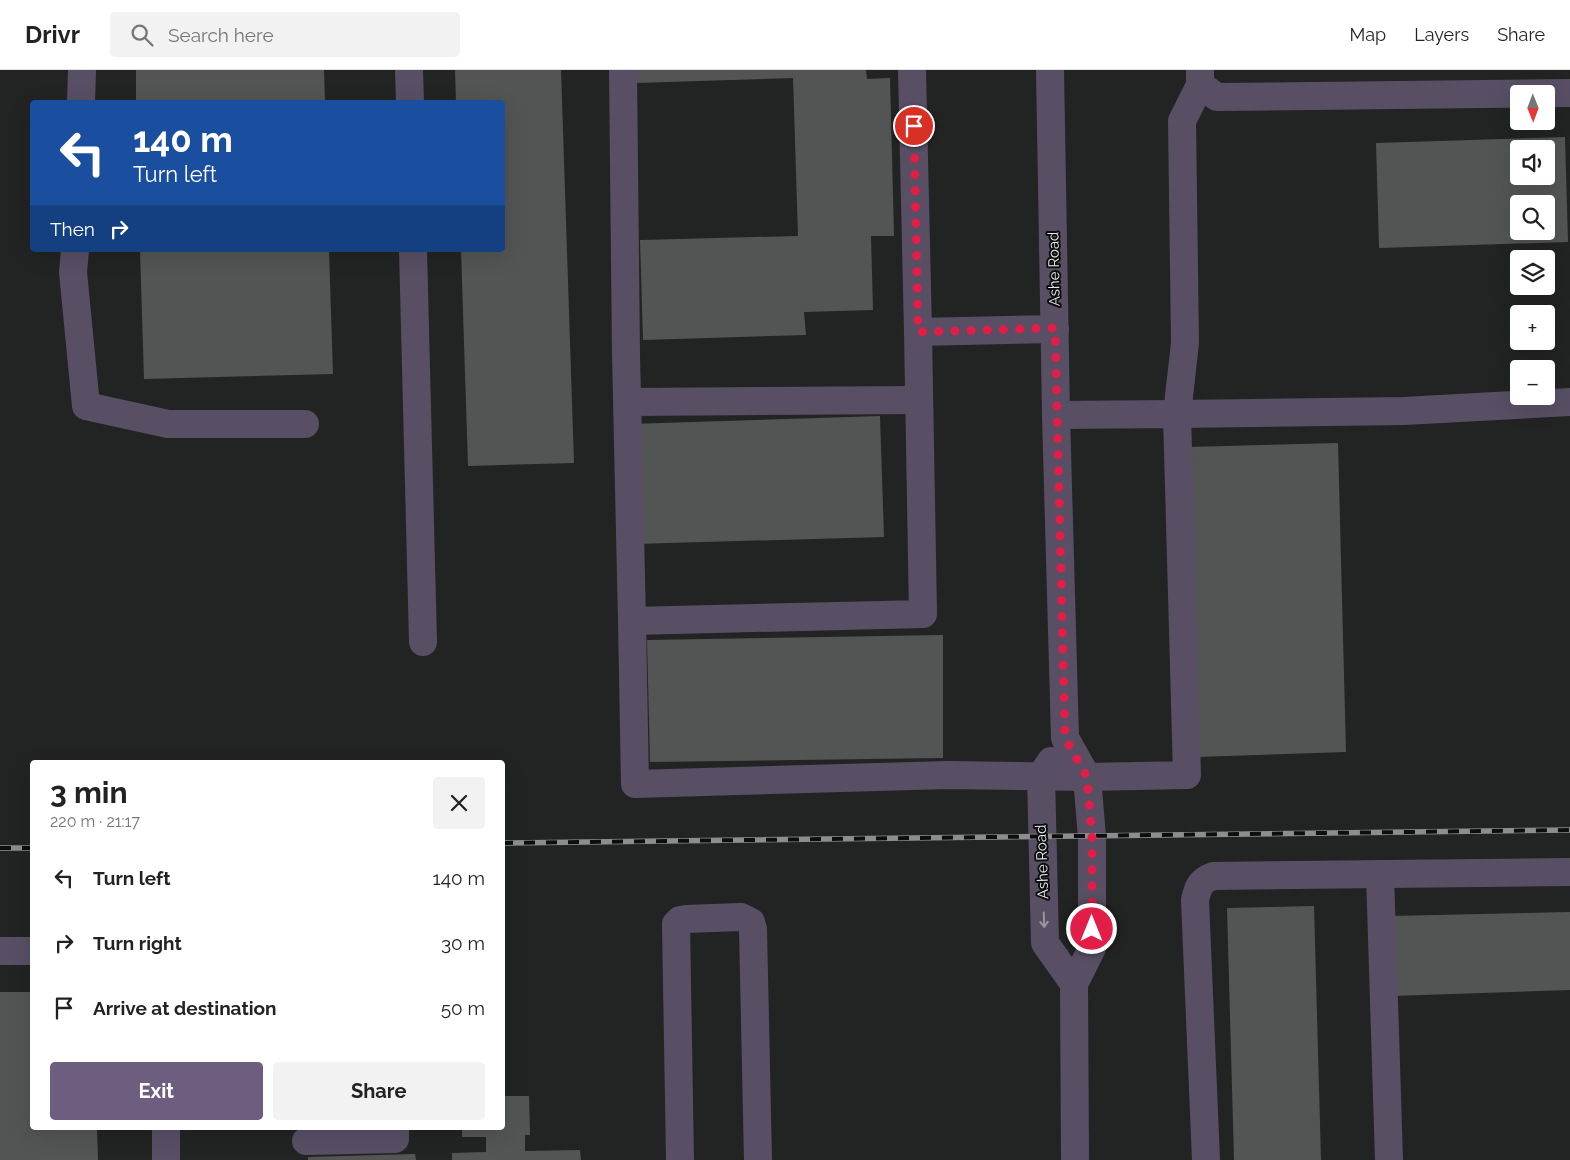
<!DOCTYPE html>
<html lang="en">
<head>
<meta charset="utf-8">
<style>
	:root { --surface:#fff; --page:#f2f2f2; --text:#222; --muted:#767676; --line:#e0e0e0; --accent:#6d5d7e }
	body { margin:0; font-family:Raleway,sans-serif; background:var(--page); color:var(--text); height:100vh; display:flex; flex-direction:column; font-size:19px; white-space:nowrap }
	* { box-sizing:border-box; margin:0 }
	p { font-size:16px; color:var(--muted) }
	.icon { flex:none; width:28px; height:28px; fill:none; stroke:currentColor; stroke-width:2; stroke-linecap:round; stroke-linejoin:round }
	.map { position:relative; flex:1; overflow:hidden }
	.side { position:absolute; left:30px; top:690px; width:475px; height:370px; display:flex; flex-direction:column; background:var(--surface); border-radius:5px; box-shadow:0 5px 20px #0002 }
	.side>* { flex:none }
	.banner { position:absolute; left:30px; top:30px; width:475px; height:152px; border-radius:5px; box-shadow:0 5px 20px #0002; background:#1a4fa0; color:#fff; overflow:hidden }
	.needle { width:32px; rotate:179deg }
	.buttons { position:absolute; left:1510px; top:15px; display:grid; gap:10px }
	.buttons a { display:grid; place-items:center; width:45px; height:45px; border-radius:5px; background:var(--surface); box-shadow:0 5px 20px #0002; font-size:25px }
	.pin { position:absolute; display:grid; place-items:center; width:42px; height:42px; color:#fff; margin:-21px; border:2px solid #fff; border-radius:50%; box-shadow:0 1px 5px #0007 }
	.me { position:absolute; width:55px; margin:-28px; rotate:0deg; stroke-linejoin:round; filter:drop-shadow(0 0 4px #0008) }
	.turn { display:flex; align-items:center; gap:18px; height:105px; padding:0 20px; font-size:22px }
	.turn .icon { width:65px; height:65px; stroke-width:2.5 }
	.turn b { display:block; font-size:35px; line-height:42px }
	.then { display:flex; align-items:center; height:48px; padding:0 20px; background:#0003; gap:10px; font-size:19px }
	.round { display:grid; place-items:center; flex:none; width:52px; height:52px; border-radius:5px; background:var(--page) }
	.head { display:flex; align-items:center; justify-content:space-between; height:85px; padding:0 20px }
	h1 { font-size:30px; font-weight:700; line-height:38px }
	.primary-button { display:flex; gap:10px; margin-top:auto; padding:10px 20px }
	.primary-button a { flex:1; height:58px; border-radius:5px; background:var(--accent); color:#fff; font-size:20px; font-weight:700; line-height:58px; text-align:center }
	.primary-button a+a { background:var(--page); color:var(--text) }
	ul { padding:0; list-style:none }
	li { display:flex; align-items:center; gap:15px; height:65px; padding:0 20px }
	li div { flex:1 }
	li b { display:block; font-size:19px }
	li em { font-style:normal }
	header { display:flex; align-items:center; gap:30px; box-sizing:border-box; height:70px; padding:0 25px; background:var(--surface); border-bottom:1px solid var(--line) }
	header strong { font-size:24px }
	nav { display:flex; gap:28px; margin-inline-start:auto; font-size:18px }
	.search { width:350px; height:45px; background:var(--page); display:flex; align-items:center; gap:12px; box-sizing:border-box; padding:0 18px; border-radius:5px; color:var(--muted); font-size:19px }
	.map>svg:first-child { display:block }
	.building { fill:#525553; fill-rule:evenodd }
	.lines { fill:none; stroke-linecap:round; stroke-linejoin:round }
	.minor { stroke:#584f65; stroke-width:28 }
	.rail-casing { stroke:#8c8e8d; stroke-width:5.5 }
	.rail { stroke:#0c0d0d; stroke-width:4; stroke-dasharray:11; stroke-linecap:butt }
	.oneway { stroke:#9a96a1 }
	.route { stroke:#e11d48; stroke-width:9; stroke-dasharray:0 16.2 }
	.labels { text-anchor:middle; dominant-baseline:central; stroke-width:4; stroke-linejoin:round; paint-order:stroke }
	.street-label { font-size:15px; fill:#eaeceb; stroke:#0c0d0d }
</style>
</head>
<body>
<header>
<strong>Drivr</strong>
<div class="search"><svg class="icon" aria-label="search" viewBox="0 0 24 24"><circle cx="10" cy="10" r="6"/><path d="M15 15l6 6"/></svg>Search here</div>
<nav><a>Map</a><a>Layers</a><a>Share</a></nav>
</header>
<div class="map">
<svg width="1570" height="1090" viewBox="0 0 1570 1090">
	<rect width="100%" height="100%" fill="#222423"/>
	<!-- building -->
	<g class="building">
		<polygon points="136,0 324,0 325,32 136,32"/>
		<polygon points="455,0 561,0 574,393 468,396 461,180 502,180 502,32 456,32"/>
		<polygon points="635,0 866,0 867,9 890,8 894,166 871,166 873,240 804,242 806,265 643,270 640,170 798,166 793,8 635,13"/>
		<path d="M 1565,67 L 1568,172 L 1379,178 L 1376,73 ZM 1519,79 L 1546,79 L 1546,106 L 1519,106 ZM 1519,134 L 1546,134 L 1546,161 L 1519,161 Z"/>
		<polygon points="140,180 329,180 333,304 144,309"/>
		<polygon points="880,346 884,467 634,474 631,354"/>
		<polygon points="1338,373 1346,682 1197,687 1188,377"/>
		<polygon points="943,565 943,688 650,692 647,570"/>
		<polygon points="1314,836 1321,1090 1234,1090 1227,838"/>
		<polygon points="1570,842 1570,920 1393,926 1390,846"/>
		<polygon points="0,922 32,922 32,1058 97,1058 98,1090 0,1090"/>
		<polygon points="502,1026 529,1026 530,1065 525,1065 525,1081 580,1080 581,1090 452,1090 452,1083 486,1082 486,1067 462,1067 462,1058 502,1058"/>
		<polygon points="415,1084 416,1090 308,1090 308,1087"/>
	</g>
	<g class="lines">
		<!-- minor -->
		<g class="minor">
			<polyline points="409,0 410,32"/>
			<polyline points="623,0 626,284 632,551 923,544 918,262 1055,259"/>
			<polyline points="912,0 918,262"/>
			<polyline points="1050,0 1056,345 1065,668 1087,707 1092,767 1092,878 1074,914 1075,1090"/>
			<polyline points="1200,0 1200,15 1217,27 1570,23"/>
			<polyline points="1200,15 1182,51 1185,273 1177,344 1404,341 1570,332"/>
			<polyline points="81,32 82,0"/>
			<polyline points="75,180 73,202 86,336 168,354 305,354"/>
			<polyline points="413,180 423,572"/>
			<polyline points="628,332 919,330"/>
			<polyline points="632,551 635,714 948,705 1087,707 1187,705 1177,344 1056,345"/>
			<polyline points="1051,691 1041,706 1045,873 1074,914"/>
			<polyline points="1380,804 1389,1090"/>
			<polyline points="0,881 32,881"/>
			<polyline points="166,1058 166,1090"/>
			<polyline points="306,1071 395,1069 395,1058"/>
			<polyline points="680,1090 676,854 680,850 686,849 741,847 751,852 753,859 758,1090"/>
			<path d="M 1206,1090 L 1195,830 C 1198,817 1200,811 1213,806 L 1570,802"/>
		</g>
		<defs>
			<g id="rail">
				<polyline points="502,773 1570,760"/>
				<polyline points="0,778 32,778"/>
			</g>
		</defs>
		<!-- rail casing -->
		<use href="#rail" class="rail-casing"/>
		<!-- rail -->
		<use href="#rail" class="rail"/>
	</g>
	<!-- one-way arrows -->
	<defs><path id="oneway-shaft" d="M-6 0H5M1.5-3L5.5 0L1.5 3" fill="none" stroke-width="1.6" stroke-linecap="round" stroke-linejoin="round" transform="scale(1.25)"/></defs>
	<use class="oneway" href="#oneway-shaft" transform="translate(1044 850) rotate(88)"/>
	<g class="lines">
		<!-- route -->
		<polyline class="route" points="914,56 918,262 1055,258 1065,668 1087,707 1092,767 1092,859"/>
	</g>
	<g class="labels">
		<!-- street labels -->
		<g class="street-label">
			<text transform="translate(1054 199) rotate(-91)">Ashe Road</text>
			<text transform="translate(1042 792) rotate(-92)">Ashe Road</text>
		</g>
	</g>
</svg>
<div class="buttons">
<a><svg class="needle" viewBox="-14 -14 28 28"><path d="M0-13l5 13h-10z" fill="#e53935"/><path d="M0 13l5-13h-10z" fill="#767676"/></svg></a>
<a><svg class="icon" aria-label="sound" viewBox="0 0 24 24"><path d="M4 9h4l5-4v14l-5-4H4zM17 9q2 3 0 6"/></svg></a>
<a><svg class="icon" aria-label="search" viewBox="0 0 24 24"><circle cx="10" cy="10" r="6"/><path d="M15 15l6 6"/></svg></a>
<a><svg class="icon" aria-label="layers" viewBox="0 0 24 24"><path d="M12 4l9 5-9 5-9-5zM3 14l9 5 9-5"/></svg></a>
<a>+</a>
<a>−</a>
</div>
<div class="pin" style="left:914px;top:56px;background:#d93025"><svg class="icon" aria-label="arrive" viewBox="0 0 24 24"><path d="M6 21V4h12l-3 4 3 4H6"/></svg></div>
<svg class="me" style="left:1092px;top:859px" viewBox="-20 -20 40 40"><circle r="17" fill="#e11d48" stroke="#fff" stroke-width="3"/><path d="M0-11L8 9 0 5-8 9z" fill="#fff"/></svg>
<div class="banner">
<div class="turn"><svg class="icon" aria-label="left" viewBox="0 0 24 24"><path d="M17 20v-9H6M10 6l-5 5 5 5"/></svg><div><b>140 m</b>Turn left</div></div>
<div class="then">Then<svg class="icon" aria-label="right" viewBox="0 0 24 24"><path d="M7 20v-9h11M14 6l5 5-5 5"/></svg></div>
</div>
<section class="side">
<div class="head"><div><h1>3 min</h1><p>220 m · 21:17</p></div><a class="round"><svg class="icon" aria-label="close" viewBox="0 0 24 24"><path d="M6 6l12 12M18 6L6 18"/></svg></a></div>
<ul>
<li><svg class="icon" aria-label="left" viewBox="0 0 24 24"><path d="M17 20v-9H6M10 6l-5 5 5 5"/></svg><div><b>Turn left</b></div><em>140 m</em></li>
<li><svg class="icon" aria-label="right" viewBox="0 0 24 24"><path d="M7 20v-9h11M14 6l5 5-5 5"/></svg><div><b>Turn right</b></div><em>30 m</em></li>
<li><svg class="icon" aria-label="arrive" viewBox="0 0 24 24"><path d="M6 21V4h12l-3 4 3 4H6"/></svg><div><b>Arrive at destination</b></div><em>50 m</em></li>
</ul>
<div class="primary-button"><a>Exit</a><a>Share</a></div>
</section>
</div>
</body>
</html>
